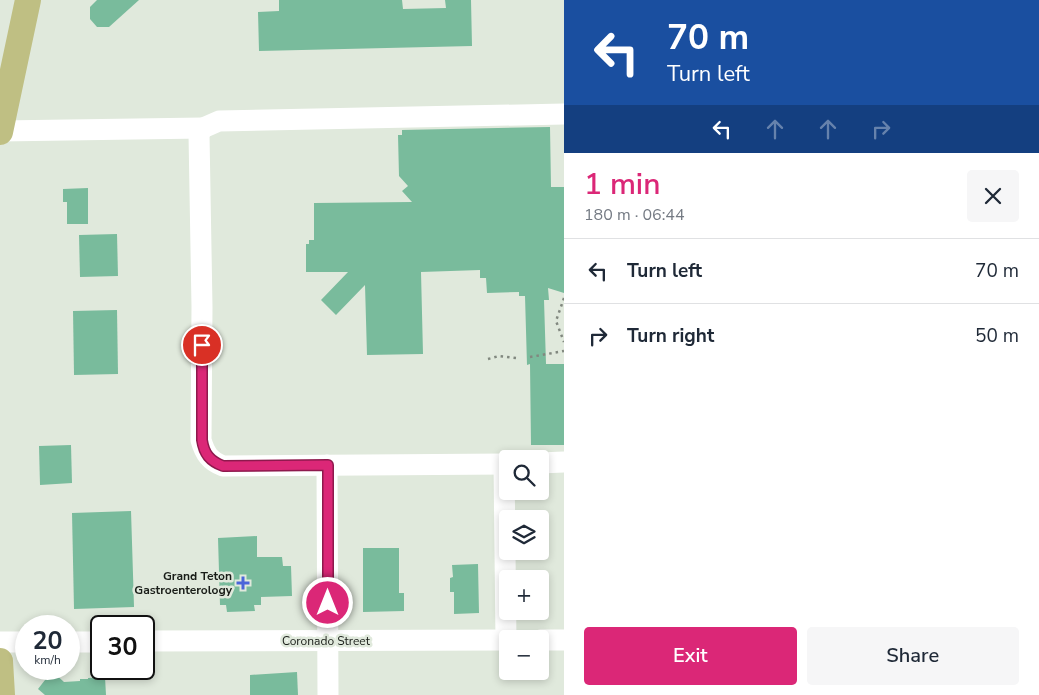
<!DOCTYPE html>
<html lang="en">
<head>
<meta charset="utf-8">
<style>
	:root { --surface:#fff; --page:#f6f6f7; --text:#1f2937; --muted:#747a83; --line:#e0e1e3; --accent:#db2777 }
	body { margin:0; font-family:"Nunito Sans",sans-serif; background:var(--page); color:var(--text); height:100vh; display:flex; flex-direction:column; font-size:19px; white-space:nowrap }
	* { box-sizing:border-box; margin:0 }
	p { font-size:16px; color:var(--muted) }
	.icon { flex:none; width:28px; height:28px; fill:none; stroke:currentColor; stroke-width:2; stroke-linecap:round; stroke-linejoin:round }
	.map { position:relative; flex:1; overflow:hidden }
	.panel { display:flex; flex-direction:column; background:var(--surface); width:475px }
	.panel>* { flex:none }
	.guide { background:#1a4fa0; color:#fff; overflow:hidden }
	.fabs { position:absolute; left:499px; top:450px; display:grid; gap:10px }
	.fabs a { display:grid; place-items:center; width:50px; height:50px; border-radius:5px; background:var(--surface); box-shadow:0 2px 8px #0003; font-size:25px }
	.speed { position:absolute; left:15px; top:615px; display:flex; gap:10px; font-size:25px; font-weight:700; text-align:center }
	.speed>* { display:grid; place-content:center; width:65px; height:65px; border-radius:50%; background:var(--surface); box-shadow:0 2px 8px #0003; line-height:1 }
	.speed small { font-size:12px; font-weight:400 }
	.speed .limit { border:2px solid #111; border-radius:8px; background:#fff; color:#111 }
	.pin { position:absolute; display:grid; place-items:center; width:42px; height:42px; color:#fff; margin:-21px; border:2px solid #fff; border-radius:50%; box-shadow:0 1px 5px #0007 }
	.me { position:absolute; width:55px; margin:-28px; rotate:0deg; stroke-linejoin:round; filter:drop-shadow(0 0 4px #0008) }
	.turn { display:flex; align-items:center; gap:18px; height:105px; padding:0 20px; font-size:22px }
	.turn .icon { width:65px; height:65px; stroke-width:2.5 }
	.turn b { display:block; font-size:35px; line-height:42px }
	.lanes { display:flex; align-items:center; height:48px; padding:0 20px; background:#0003; justify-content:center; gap:25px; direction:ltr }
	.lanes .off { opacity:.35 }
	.round { display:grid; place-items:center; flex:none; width:52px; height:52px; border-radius:5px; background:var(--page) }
	.overview { display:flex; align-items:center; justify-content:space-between; height:85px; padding:0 20px }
	h1 { font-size:30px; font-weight:600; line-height:38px; color:var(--accent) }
	.action { display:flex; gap:10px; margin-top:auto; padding:10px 20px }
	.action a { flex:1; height:58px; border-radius:5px; background:var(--accent); color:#fff; font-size:20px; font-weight:600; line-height:58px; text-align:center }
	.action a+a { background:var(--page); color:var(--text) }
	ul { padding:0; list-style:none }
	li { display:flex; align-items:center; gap:15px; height:65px; padding:0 20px; border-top:1px solid var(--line) }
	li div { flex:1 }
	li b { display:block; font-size:19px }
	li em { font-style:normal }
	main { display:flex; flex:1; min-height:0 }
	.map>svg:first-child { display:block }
	.building { fill:#79bb9c }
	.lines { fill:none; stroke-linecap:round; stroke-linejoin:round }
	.path { stroke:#81887f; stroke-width:2.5; stroke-dasharray:2.5 4; stroke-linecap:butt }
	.minor { stroke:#fff; stroke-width:21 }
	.major { stroke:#bfbf83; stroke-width:26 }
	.route-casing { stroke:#8e194d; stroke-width:12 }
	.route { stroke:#db2777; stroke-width:9 }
	.poi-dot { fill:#4a65d9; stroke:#e0e9dc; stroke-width:2 }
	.labels { text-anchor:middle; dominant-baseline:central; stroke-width:5; stroke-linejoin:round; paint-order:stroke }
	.poi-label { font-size:12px; font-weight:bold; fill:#191d18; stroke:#e0e9dc; text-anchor:end }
	.street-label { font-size:12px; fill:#191d18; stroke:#e0e9dc }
</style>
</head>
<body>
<main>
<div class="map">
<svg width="564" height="695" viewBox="0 0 564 695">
	<rect width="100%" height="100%" fill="#e0e9dc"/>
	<!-- building -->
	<g class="building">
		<polygon points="97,0 139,0 109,27 97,27 90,19 90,7"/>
		<polygon points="279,0 402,0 403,9 446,8 445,0 471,0 472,46 259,51 258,12 279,11"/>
		<polygon points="550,127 551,187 564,187 564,293 548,288 549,300 544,300 546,364 564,364 564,445 531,445 530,364 527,365 525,296 519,296 519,292 487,293 486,278 480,278 480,270 421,272 423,354 367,355 365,285 336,315 321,300 348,272 306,272 306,244 309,244 309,240 314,240 314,203 412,202 402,191 408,186 399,176 398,135 402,135 402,130"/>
		<polygon points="88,188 88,224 67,224 67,202 63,202 63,189"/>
		<polygon points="117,234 118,276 80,277 79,235"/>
		<polygon points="117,310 118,374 74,375 73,311"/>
		<polygon points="71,445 72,483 40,485 39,446"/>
		<polygon points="131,511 134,607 74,609 72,513"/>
		<polygon points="257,536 257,557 282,557 283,566 291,566 292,596 261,597 261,605 254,605 255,611 227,612 226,605 220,605 218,538"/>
		<polygon points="363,548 399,548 399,593 404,593 404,611 363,612"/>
		<polygon points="478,564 479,613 454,614 454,592 450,592 450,578 453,577 452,565"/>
		<polygon points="52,671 64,682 80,681 80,679 88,679 88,678 105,677 106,695 45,695 38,689"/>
		<polygon points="297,672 298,695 250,695 250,675"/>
	</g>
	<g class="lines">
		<!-- path -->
		<g class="path">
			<polyline points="564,298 556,321 564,342"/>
			<polyline points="530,357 564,351"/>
			<polyline points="488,359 499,356 516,358"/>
		</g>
		<!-- minor -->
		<g class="minor">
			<polyline points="0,131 203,128"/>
			<polyline points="540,463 564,462"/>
			<polyline points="504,464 506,640"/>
			<path d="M 508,464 L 223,466 C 210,461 205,454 201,440 L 202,307 L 199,134 L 203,128 L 219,121 L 564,114"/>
			<polyline points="327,465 328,695"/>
			<polyline points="540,640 564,640"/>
			<polyline points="144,641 508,640"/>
			<polyline points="0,642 26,642"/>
			<polyline points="69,642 101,642"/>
		</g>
		<!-- major -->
		<g class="major">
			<polyline points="0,132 28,0"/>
			<polyline points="0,661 2,695"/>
		</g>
	</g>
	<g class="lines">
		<defs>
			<path id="route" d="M 202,345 L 202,440 C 204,454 210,461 223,466 L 328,465 L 328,603"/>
		</defs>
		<!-- route casing -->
		<use href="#route" class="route-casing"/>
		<!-- route -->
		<use href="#route" class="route"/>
	</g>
	<!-- markers -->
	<path class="poi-dot" d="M240.5 575.5h5v5h5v5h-5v5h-5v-5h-5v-5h5z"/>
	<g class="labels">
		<!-- poi labels -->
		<g class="poi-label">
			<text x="232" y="576">Grand Teton<tspan x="232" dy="14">Gastroenterology</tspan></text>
		</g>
		<!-- street labels -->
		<g class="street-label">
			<text x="326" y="641">Coronado Street</text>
		</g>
	</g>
</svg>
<div class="fabs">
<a><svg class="icon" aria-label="search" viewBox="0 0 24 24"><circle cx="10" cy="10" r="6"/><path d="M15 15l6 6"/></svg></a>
<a><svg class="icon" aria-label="layers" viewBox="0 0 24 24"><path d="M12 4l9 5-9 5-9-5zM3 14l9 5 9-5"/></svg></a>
<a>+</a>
<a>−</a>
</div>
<div class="speed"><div>20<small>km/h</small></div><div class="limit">30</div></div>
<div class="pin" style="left:202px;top:345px;background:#d93025"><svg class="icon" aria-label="arrive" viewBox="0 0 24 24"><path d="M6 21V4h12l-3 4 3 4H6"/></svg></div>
<svg class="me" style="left:328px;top:603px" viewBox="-20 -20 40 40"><circle r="17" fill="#db2777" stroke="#fff" stroke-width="3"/><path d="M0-11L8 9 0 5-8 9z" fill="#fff"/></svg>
</div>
<section class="panel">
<div class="guide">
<div class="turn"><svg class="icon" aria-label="left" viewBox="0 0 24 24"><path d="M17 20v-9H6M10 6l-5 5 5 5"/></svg><div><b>70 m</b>Turn left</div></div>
<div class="lanes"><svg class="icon" aria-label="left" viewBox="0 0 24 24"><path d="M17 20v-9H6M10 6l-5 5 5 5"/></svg><svg class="icon off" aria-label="ahead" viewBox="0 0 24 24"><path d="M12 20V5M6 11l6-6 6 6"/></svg><svg class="icon off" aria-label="ahead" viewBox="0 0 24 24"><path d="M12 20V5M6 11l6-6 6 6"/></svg><svg class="icon off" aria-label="right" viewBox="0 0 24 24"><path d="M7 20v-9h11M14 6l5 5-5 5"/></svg></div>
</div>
<div class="overview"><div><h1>1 min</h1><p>180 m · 06:44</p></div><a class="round"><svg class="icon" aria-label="close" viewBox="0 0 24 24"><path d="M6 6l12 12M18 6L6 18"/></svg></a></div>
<ul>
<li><svg class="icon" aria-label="left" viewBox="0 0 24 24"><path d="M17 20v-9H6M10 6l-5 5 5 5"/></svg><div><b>Turn left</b></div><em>70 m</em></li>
<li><svg class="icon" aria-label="right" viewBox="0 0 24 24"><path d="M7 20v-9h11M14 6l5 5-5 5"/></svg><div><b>Turn right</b></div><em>50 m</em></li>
</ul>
<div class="action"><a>Exit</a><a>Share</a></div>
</section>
</main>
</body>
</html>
